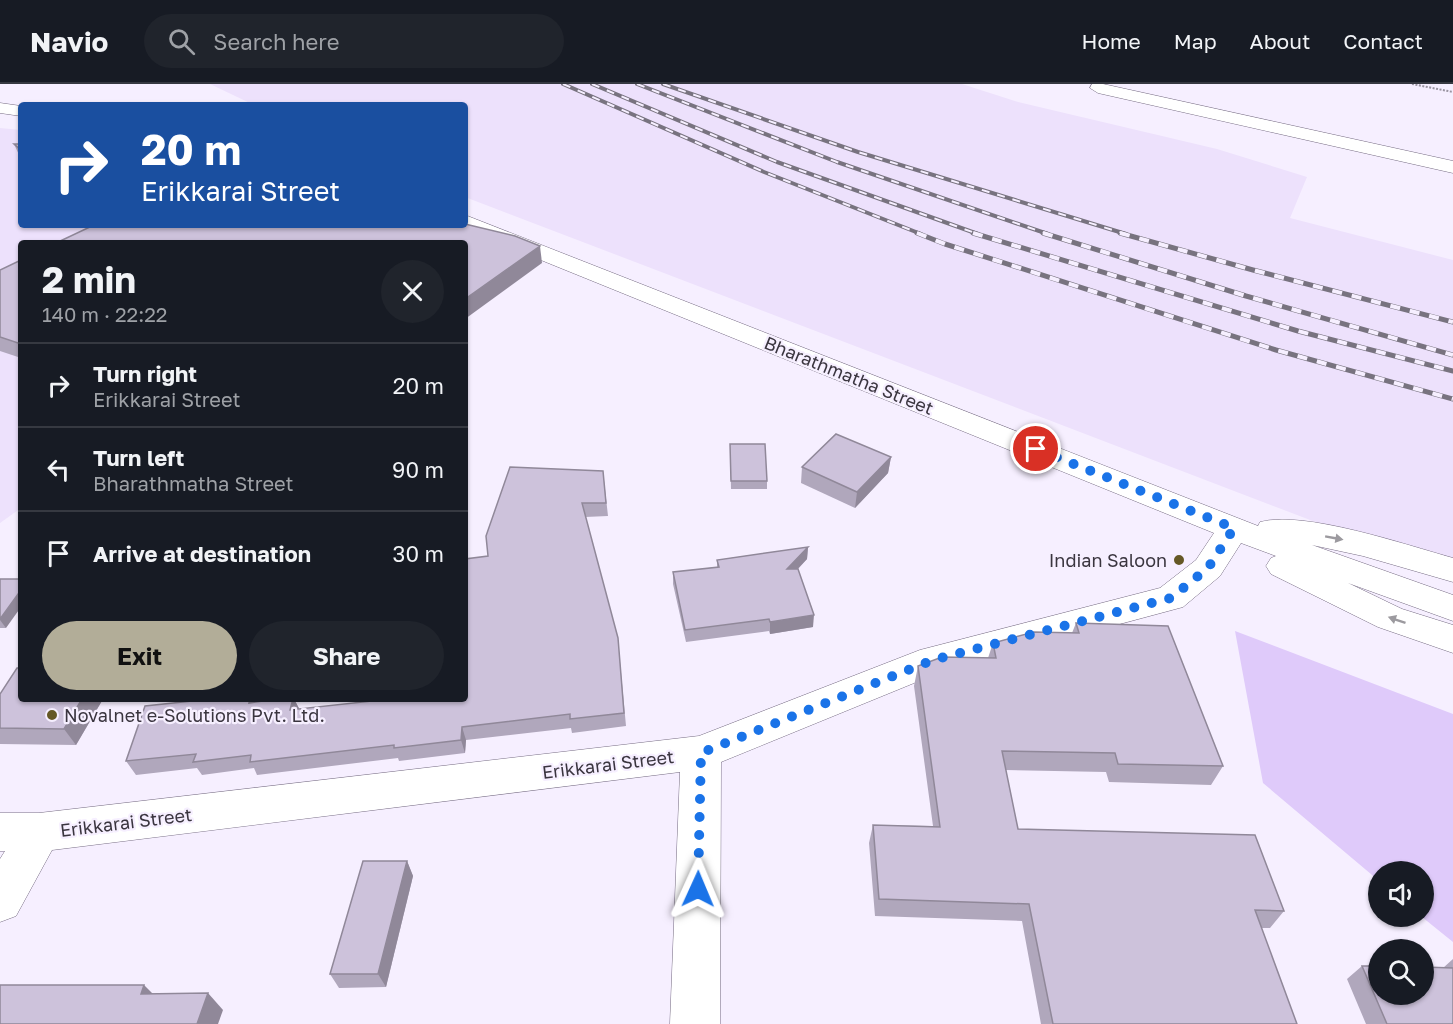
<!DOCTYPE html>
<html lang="en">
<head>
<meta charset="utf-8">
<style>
	:root { --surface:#171b24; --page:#20242c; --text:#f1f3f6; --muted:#9ea1a6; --line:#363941; --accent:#b2ad98 }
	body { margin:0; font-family:"Golos Text",sans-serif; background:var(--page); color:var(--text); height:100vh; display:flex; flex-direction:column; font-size:22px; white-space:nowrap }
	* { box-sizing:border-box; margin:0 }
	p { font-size:20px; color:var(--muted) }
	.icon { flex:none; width:33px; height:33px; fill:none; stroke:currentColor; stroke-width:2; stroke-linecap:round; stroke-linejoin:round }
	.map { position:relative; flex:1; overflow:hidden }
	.sheet { position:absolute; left:18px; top:156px; width:450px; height:462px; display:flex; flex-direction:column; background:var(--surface); border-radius:6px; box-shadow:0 2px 4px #0004 }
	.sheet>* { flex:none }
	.hud { position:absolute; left:18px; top:18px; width:450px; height:126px; border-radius:6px; box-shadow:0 2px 4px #0004; background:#1a4fa0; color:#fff; overflow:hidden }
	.buttons { position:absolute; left:1368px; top:777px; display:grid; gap:12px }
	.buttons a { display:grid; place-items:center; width:66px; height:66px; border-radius:50%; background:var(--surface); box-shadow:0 2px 4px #0004; font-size:30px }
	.pin { position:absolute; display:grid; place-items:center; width:51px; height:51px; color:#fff; margin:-26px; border:3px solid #fff; border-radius:50%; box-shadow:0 2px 6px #0007 }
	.me { position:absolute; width:66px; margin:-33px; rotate:1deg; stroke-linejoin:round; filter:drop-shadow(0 0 4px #0008) }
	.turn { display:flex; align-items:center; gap:21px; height:126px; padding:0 24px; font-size:27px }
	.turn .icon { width:78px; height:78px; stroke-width:2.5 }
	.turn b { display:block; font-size:42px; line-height:51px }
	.round { display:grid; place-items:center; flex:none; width:63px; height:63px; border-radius:32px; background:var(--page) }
	.headline { display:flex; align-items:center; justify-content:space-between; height:102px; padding:0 24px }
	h1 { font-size:36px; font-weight:700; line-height:45px }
	.button { display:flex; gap:12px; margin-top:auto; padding:12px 24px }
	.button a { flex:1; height:69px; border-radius:36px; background:var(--accent); color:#111; font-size:24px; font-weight:700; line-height:69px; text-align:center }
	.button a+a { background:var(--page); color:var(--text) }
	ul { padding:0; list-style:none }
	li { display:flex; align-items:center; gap:18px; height:84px; padding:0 24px; border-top:2px solid var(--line) }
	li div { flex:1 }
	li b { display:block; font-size:22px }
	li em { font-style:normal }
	header { display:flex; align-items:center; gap:36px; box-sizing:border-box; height:84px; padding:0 30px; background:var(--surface); border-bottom:2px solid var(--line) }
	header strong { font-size:28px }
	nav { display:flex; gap:33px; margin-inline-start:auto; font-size:21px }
	.search { width:420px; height:54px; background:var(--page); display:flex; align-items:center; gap:15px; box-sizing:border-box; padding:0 21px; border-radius:33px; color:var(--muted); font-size:22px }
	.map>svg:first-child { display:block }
	.built { fill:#ede1fc }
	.green { fill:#dfcafa }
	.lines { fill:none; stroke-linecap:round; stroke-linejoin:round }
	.minor-casing { stroke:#766c83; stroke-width:1 }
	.path { stroke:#9993a0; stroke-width:2; stroke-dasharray:2 1.5; stroke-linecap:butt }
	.minor { fill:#fff; fill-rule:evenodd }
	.rail-far1-casing { stroke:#78737f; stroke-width:4 }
	.rail-casing { stroke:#78737f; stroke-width:5 }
	.rail-far1 { stroke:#f6efff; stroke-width:2; stroke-dasharray:8; stroke-linecap:butt }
	.rail { stroke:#f6efff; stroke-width:4; stroke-dasharray:10; stroke-linecap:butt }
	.wall { fill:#b0a7bc }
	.shaded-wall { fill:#908899 }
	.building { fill:#cdc2db; stroke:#908899; stroke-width:1.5 }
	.oneway { fill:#9c9a9f }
	.route { stroke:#1a73e8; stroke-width:10; stroke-dasharray:0 18 }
	.poi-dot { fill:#655825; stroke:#f6efff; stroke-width:2 }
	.labels { text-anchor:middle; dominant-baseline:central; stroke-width:4.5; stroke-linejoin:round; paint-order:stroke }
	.street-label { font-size:18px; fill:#3a353f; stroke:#f6efff }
	.poi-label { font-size:18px; fill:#3a353f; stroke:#f6efff; text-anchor:end }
</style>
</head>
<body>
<header>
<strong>Navio</strong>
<div class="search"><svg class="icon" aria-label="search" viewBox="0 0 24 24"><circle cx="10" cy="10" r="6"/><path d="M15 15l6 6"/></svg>Search here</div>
<nav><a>Home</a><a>Map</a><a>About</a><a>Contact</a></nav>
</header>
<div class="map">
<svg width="1453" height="940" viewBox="0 0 1453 940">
	<rect width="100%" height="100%" fill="#f6efff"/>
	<!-- built -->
	<g class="built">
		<polygon points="210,0 962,0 1018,18 1217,65 1307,93 1290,134 1453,176 1453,476 1318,439 465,113 465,21 254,21"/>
		<polygon points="0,44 21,46 21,141 181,141 154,159 21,159 21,424 0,439"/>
	</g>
	<!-- green -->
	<polygon class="green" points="1235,547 1453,630 1453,858 1422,833 1424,788 1378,788 1378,796 1263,699"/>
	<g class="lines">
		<defs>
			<g id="minor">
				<polygon points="1092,0 1103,0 1453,77 1453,89 1098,9 1090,4"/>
				<polygon points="0,19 21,22 21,32 0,29"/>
				<path d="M 465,131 L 1258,442 L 1260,438 C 1304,426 1406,461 1453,474 L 1453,498 L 1363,472 L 1312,461 L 1453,511 L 1453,537 L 1348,499 L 1402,525 L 1453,541 L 1453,569 L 1378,543 L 1271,490 L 1266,482 L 1271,474 L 1276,472 L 1241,459 L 1220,492 L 1183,523 L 941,588 L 721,678 L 720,940 L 670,940 L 680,688 L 52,766 L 16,832 L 0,838 L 0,775 L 5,767 L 0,767 L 0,729 L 39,729 L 699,652 L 920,566 L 1160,504 L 1196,476 L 1214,449 L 457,142 L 465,141 Z"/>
			</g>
		</defs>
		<!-- minor casing -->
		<use href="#minor" class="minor-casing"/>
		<!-- path -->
		<polyline class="path" points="1412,0 1453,8"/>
		<!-- minor -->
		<use href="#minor" class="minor"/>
		<defs>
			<g id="rail-far1">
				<polyline points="563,0 764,88 921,150"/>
				<polyline points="592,0 777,78 978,150"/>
				<polyline points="637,0 837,78 1048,150"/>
				<polyline points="663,0 858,68 1126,150"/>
			</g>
			<g id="rail">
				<polyline points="917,149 945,160 1276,266 1453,315"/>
				<polyline points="973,149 1298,247 1453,287"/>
				<polyline points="1043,149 1246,212 1453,271"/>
				<polyline points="1120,149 1253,186 1453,238"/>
			</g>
		</defs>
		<!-- rail-far1 casing -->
		<use href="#rail-far1" class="rail-far1-casing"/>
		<!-- rail casing -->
		<use href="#rail" class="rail-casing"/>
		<!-- rail-far1 -->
		<use href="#rail-far1" class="rail-far1"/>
		<!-- rail -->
		<use href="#rail" class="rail"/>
	</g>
	<!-- wall -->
	<g class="wall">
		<polygon points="14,60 21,60 21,75"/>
		<polygon points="21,176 21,274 0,267 0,186"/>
		<polygon points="730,360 767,397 767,405 731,405"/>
		<polygon points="891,373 888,389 855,424 801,399 802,383"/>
		<polygon points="603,387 608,432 585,433 619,567 626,642 572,649 571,644 466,656 465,669 399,677 398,674 257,691 254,684 202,691 197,684 136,691 126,677 260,617 277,615 294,615 299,625 465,615 488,472"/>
		<polygon points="808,463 807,475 798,485 813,543 770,550 769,547 686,558 673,500 673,488 717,483 717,476"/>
		<polygon points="0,495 6,544 0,544"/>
		<polygon points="1076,539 1223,682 1211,701 1109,698 1106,688 1006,686 1018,745 1284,827 1270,844 1261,844 1297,940 1041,940 1022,837 875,832 869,759 873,741 933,742 914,602 918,582 988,574 993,559 1072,549"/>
		<polygon points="0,610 21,615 103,615 76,661 0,660"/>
		<polygon points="407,777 413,792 386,903 339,904 330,890"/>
		<polygon points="1453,875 1453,940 1366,940 1347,895 1362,882 1443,884"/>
	</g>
	<!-- shaded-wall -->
	<g class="shaded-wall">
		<polygon points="540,162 542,179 465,235 465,215"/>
		<polygon points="891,373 888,389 855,424 857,408"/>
		<polygon points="808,463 807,475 786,497 787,485"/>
		<polygon points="21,506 21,523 6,544 0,536 0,535"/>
		<polygon points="814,531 813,543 770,550 770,538"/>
		<polygon points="82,615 103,615 76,661 64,645"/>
		<polygon points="250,615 261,615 257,632 249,619"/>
		<polygon points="293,615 294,615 300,626 290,626"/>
		<polygon points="462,643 466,656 465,669 461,656"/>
		<polygon points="407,777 413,792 386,903 378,890"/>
		<polygon points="144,901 161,918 141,910"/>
		<polygon points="208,909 223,926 218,940 197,940"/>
	</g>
	<!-- building -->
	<g class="building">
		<polygon points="14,60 21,60 21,66"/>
		<polygon points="465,140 515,152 540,162 465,215 465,159 56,159 94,141 465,141"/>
		<polygon points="21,176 21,260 0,253 0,186"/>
		<polygon points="836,350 891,373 857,408 802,383"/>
		<polygon points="730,360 765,360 767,397 731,397"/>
		<polygon points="510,383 603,387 606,419 582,419 618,554 624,629 570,635 570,630 462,643 461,656 394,664 394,661 250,678 251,671 193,678 196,670 126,677 145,622 211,615 250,615 249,619 277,615 293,615 290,626 390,615 465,615 465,475 488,472 486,452"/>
		<polygon points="808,463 787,485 798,485 814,531 770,538 769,535 685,546 673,488 719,483 717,476"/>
		<polygon points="0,495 21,495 21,506 0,535"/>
		<polygon points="1076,539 1168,542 1223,682 1118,680 1115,669 1002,667 1018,745 1255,751 1284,827 1255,826 1297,940 1053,940 1029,820 879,815 873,741 940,743 918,582 942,573 996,574 993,559 1034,548 1079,549"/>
		<polygon points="17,584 21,584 21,615 82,615 64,645 0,644 0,610"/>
		<polygon points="363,777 407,777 378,890 330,890"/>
		<polygon points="1362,882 1378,882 1378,910 1424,910 1424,883 1453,884 1453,940 1387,940"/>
		<polygon points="0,901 144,901 141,910 208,909 197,940 0,940"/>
	</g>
	<!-- one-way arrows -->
	<defs><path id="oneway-solid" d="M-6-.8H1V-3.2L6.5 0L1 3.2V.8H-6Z" transform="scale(1.5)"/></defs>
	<g class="oneway">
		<use href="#oneway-solid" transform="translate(1334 454) rotate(10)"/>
		<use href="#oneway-solid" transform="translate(1397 536) rotate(-161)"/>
	</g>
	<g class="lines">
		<!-- route -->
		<polyline class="route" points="698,805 701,669 933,576 1171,514 1208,484 1234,444 1036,365"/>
	</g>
	<!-- markers -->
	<g class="poi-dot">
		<circle cx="1179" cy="476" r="6"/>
		<circle cx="52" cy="631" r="6"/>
	</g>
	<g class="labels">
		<!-- street labels -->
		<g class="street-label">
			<text transform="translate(849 291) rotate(22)">Bharathmatha Street</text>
			<text transform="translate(608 680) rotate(-7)">Erikkarai Street</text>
			<text transform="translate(126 738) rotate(-7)">Erikkarai Street</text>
		</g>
		<!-- poi labels -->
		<g class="poi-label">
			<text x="1167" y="476">Indian Saloon</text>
			<text x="64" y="631" text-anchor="start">Novalnet e-Solutions Pvt. Ltd.</text>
		</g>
	</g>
</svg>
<div class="buttons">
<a><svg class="icon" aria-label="sound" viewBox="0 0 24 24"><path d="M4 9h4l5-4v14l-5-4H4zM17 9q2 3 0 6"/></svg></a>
<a><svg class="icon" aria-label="search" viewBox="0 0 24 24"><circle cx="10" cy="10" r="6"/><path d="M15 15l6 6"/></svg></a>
</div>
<div class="pin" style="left:1036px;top:365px;background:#d93025"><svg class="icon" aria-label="arrive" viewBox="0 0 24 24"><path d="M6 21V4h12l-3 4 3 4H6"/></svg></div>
<svg class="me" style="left:698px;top:805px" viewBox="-20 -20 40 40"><path d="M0-17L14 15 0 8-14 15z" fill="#1a73e8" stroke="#fff" stroke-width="4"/></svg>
<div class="hud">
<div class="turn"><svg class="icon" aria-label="right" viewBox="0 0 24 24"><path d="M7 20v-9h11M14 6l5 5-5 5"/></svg><div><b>20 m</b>Erikkarai Street</div></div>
</div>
<section class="sheet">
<div class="headline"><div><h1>2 min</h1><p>140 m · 22:22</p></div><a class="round"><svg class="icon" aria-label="close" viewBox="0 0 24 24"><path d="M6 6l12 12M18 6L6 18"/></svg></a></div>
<ul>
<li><svg class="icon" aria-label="right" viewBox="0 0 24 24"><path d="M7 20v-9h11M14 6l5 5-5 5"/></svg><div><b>Turn right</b><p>Erikkarai Street</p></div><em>20 m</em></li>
<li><svg class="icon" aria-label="left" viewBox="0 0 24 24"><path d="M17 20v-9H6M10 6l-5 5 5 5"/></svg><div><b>Turn left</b><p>Bharathmatha Street</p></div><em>90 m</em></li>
<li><svg class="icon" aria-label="arrive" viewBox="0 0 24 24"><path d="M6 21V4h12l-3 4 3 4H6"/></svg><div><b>Arrive at destination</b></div><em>30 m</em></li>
</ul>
<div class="button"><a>Exit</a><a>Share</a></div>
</section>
</div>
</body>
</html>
